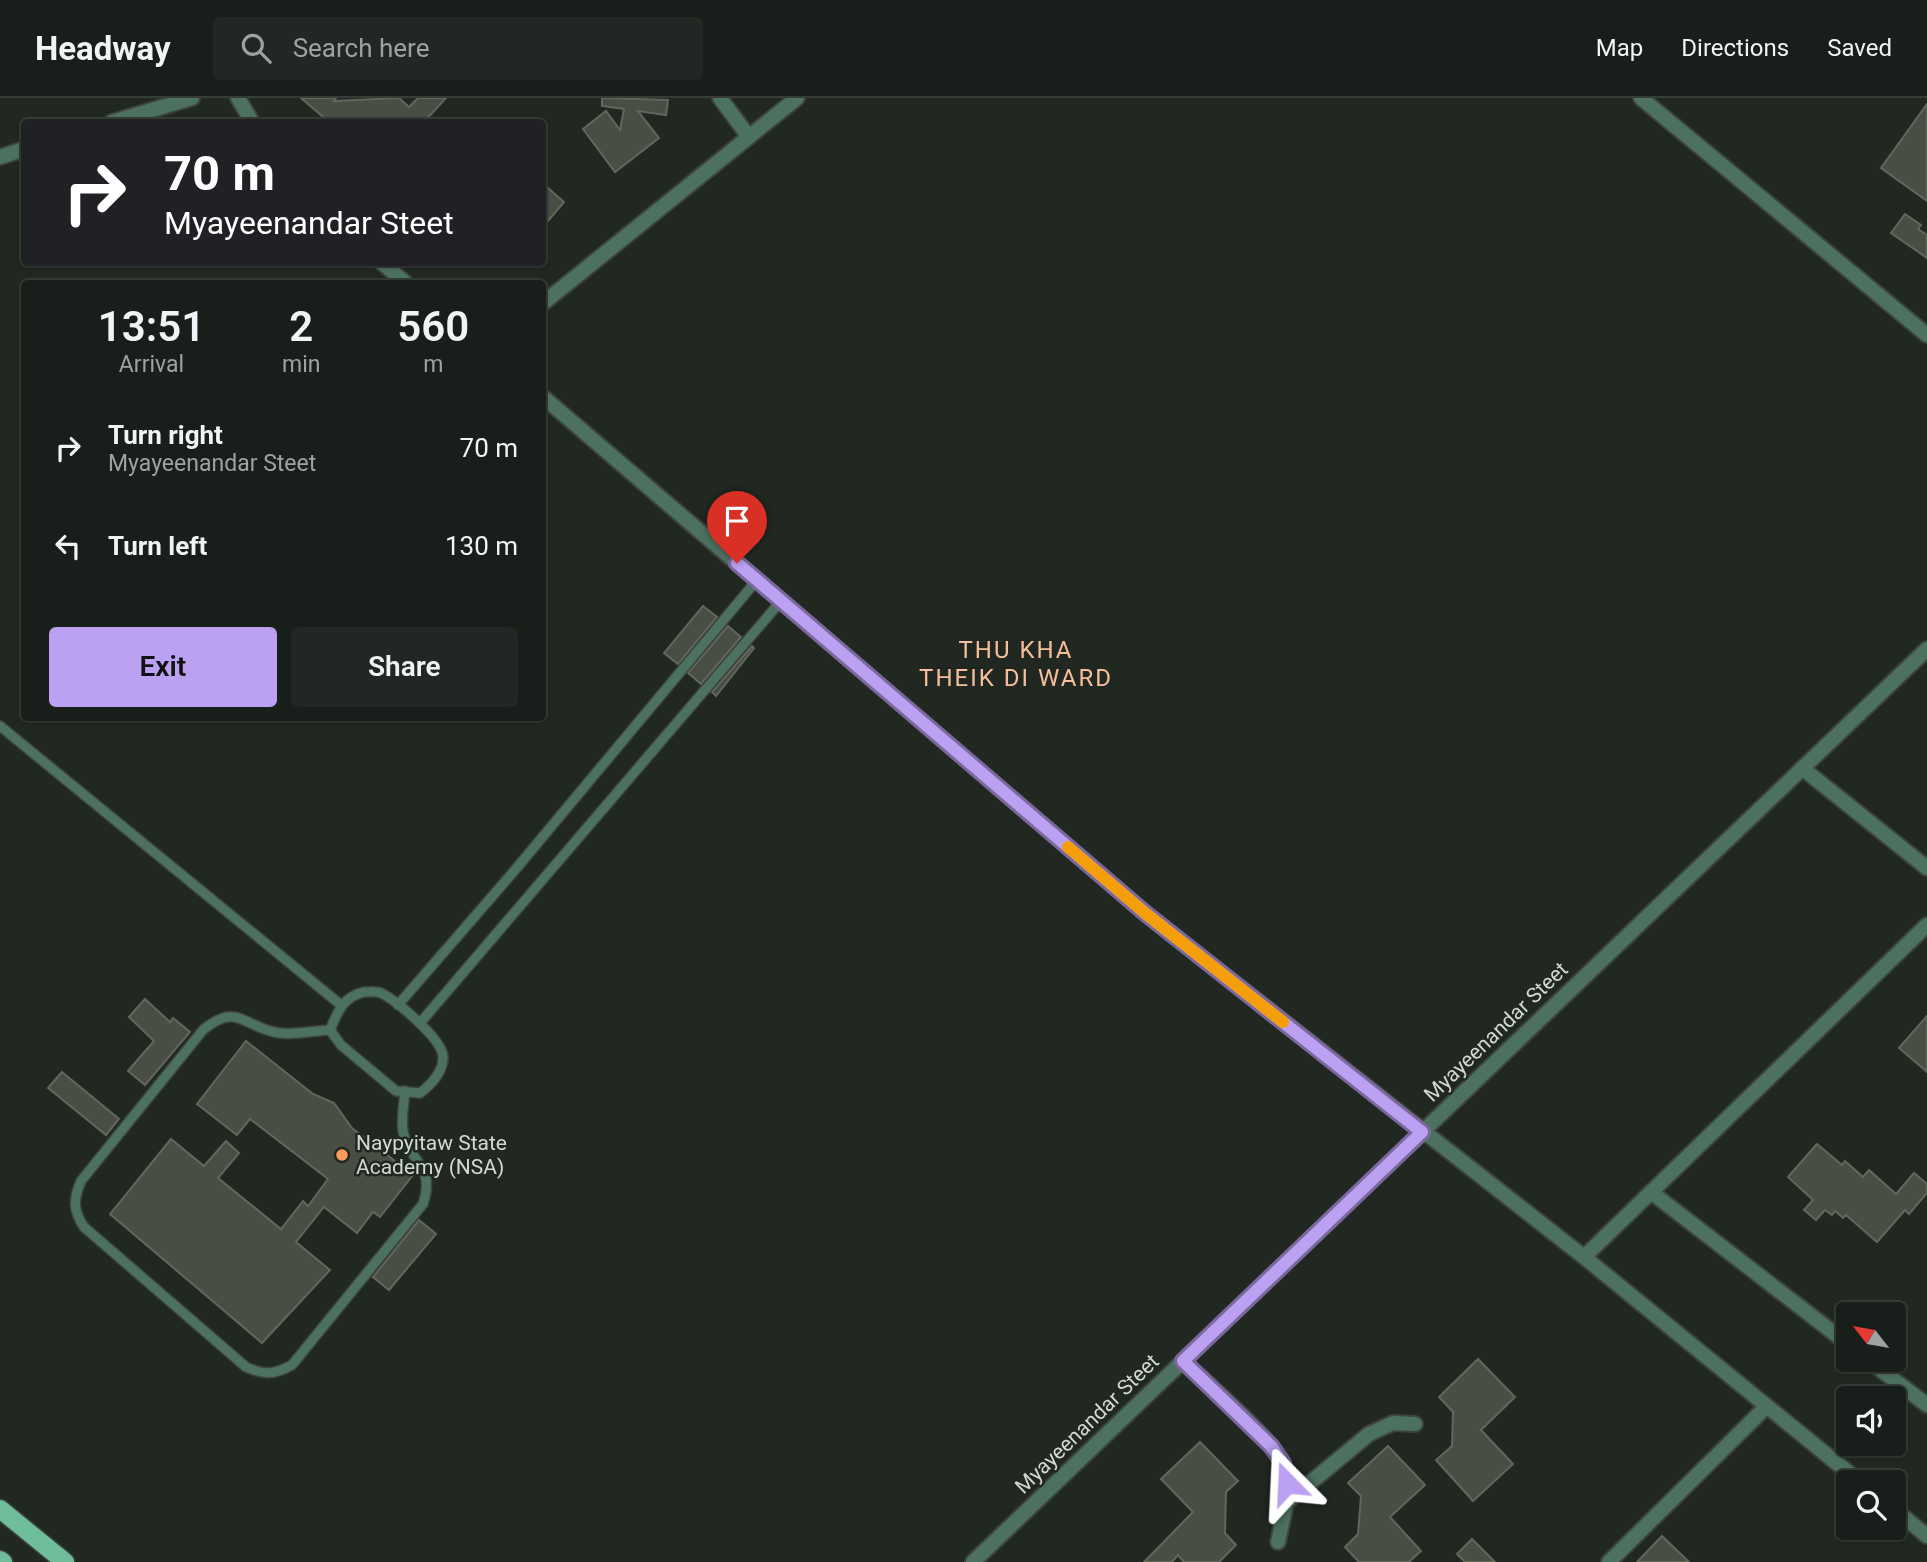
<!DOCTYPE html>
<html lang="en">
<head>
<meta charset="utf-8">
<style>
	:root { --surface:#181e19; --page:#212722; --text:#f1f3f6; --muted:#9fa2a2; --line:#363c38; --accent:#bca0f2 }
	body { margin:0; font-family:Roboto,sans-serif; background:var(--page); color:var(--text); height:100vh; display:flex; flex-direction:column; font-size:26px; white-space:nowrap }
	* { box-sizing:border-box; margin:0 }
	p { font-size:23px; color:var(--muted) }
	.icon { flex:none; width:38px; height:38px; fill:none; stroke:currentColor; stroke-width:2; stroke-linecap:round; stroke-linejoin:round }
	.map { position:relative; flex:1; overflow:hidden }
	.panel { position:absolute; left:21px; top:182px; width:525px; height:441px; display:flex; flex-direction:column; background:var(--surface); border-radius:7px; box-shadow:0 2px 5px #0004,0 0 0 2px var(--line) }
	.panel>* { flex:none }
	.banner { position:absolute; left:21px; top:21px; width:525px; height:147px; border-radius:7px; box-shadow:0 2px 5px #0004,0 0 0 2px var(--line); background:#202124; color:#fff; overflow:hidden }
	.needle { width:46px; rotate:301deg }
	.tools { position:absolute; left:1836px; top:1204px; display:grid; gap:14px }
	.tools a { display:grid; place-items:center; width:70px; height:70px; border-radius:7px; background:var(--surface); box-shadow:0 2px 5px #0004,0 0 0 2px var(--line); font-size:35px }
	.pin { position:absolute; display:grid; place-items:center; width:60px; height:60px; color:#fff; margin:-72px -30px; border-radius:50% 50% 50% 0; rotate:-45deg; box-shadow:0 0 7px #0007 }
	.pin .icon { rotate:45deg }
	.me { position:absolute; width:77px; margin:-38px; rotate:339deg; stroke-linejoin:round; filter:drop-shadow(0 0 5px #0008) }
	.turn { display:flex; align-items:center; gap:24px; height:147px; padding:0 28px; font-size:32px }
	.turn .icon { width:91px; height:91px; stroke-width:2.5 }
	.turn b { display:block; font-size:49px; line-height:60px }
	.eta { display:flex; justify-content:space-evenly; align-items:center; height:119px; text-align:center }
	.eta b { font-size:42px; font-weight:600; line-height:49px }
	.primary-button { display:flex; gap:14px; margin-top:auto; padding:14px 28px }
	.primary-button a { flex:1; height:80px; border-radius:7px; background:var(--accent); color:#111; font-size:28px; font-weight:600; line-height:80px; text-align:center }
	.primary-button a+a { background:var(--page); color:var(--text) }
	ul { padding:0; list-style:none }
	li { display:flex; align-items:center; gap:21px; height:98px; padding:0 28px }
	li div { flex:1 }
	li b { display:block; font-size:26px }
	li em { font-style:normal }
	header { display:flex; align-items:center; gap:42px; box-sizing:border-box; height:98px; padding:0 35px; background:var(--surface); border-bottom:2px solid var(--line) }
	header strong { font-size:33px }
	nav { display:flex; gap:38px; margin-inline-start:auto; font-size:24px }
	.search { width:490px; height:63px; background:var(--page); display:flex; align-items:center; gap:18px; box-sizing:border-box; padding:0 24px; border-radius:7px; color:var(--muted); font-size:26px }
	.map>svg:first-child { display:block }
	.building { fill:#494e44; stroke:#62675c; stroke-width:2 }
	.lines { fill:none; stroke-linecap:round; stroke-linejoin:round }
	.service-casing { stroke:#3d443d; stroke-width:12 }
	.minor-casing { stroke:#3d443d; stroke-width:18 }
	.primary-casing { stroke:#3d443d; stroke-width:21 }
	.service { stroke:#4d7161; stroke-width:9 }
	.minor { stroke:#4d7161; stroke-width:14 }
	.primary { stroke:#70bd9c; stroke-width:18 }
	.route-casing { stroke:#7a689d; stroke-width:18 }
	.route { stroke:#bca0f2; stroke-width:12 }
	.slow { stroke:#f59e0b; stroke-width:12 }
	.poi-dot { fill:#ff9b5a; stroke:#202821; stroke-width:2.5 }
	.labels { text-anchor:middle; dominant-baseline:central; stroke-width:5; stroke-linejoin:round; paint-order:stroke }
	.street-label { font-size:21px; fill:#d3d8d3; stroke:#202821 }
	.poi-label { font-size:21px; fill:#d3d8d3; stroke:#202821; text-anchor:start }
	.quarter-label { font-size:24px; letter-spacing:2px; fill:#f7be9c; stroke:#202821 }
</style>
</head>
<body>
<header>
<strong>Headway</strong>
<div class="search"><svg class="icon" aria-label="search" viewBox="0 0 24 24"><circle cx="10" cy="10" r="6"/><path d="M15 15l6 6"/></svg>Search here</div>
<nav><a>Map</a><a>Directions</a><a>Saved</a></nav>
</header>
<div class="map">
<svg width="1927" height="1464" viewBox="0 0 1927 1464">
	<rect width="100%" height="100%" fill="#202821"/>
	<!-- building -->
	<g class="building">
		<polygon points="301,0 336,0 334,3 399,0 409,9 418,0 446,0 424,24 329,24"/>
		<polygon points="602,0 668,2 666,17 638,13 659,40 615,74 583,31 606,13 620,32 624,11 602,8"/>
		<polygon points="1927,6 1927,103 1881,70"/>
		<polygon points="548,90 564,104 542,130 542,97"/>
		<polygon points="1905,116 1921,127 1918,131 1927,137 1927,160 1891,135"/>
		<polygon points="703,508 717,519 678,566 664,555"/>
		<polygon points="728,528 741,539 701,586 688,575"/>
		<polygon points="752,548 754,550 716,598 712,594"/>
		<polygon points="145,901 170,924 173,920 190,934 145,987 128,973 154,943 129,919"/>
		<polygon points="1927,918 1927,974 1899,950"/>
		<polygon points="246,943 313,996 334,1005 352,1030 413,1077 380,1119 373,1114 357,1135 324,1109 296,1144 330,1172 262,1245 110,1116 171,1041 204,1068 226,1043 239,1055 218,1080 281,1131 303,1103 308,1108 328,1081 250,1021 237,1037 197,1006"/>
		<polygon points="62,974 119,1021 106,1037 48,990"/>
		<polygon points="1817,1046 1842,1067 1845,1063 1863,1079 1869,1072 1896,1096 1914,1075 1927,1086 1927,1095 1909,1116 1905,1112 1877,1144 1846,1117 1843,1120 1835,1113 1832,1117 1825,1112 1816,1122 1804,1112 1813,1102 1788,1079"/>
		<polygon points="419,1122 436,1136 389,1192 373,1179"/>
		<polygon points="1478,1261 1515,1299 1481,1332 1513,1366 1473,1403 1436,1362 1452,1348 1453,1314 1439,1299"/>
		<polygon points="1200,1344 1238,1383 1226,1394 1225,1435 1236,1447 1219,1464 1184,1464 1178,1457 1172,1464 1144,1464 1193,1414 1161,1381"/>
		<polygon points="1388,1348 1425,1387 1390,1419 1421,1453 1409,1464 1359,1464 1345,1449 1358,1436 1361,1398 1348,1385"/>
		<polygon points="1662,1438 1689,1464 1637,1464"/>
		<polygon points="1472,1441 1495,1464 1465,1464 1457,1456"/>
	</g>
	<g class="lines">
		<defs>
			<g id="service">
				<polyline points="0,628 341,907"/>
				<path d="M 364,894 C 370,894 376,893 381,895 C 397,903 441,940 443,958 C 444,973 431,987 420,995 L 396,993 L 341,947 L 330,932 C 338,913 343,899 364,894 Z"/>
				<polyline points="398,907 515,772 757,482"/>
				<polyline points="420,925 781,503"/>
				<path d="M 330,932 C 314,933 295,937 279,935 C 244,930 238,903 203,932 L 81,1083 C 73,1102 73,1112 84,1129 L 246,1269 C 264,1277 274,1277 292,1267 L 423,1106 C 436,1066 409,1066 403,1033 C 401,1021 404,1006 405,993"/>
			</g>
			<g id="minor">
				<polyline points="238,0 252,24"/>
				<polyline points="720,0 749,39"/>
				<polyline points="1641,0 1927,237"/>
				<polyline points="112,24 192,0"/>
				<polyline points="0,59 24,51"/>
				<polyline points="381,164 407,186"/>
				<polyline points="542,206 797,0"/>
				<polyline points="542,298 1145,815 1584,1159 1860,1384"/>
				<polyline points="1802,670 1927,770"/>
				<polyline points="1651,1094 1848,1246"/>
				<polyline points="1584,1159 1927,827"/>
				<polyline points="1868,1262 1927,1307"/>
				<path d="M 1183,1263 C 1204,1283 1278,1345 1284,1369 C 1291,1395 1283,1419 1278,1444"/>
				<polyline points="1287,1404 1369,1336 1393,1325 1415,1326"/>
				<polyline points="1894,1411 1927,1438"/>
				<polyline points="973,1464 1927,551"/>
				<polyline points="1609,1464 1766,1309"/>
			</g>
			<g id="primary">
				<polyline points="0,1411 65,1464"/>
				<polyline points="0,1462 3,1464"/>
			</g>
		</defs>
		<!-- service casing -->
		<use href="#service" class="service-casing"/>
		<!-- minor casing -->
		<use href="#minor" class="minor-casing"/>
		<!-- primary casing -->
		<use href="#primary" class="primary-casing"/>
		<!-- service -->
		<use href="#service" class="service"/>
		<!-- minor -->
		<use href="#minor" class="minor"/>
		<!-- primary -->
		<use href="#primary" class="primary"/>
	</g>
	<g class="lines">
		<defs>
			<polyline id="route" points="737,465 1145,815 1422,1034 1183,1263 1271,1348 1283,1365 1287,1385"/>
		</defs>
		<!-- route casing -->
		<use href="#route" class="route-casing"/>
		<!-- route -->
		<use href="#route" class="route"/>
		<!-- slow -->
		<polyline class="slow" points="1068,749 1145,815 1283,924"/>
	</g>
	<!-- markers -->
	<circle class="poi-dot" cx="342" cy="1057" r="7"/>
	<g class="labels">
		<!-- street labels -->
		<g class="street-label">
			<text transform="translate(1496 934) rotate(-44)">Myayeenandar Steet</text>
			<text transform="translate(1087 1326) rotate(-44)">Myayeenandar Steet</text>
		</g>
		<!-- poi labels -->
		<g class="poi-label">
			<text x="356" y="1045">Naypyitaw State<tspan x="356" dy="24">Academy (NSA)</tspan></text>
		</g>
		<!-- quarter labels -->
		<g class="quarter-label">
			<text x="1016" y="552">THU KHA<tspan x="1016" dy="28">THEIK DI WARD</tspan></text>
		</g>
	</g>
</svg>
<div class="tools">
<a><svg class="needle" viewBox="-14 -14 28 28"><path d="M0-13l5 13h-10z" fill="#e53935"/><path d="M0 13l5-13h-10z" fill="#9fa2a2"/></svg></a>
<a><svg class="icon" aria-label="sound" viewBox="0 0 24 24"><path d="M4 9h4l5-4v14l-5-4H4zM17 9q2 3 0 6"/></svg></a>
<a><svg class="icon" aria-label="search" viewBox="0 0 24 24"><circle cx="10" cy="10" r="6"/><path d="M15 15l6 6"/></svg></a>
</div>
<div class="pin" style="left:737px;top:465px;background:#d93025"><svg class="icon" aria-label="arrive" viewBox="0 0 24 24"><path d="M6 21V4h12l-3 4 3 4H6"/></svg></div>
<svg class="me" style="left:1287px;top:1385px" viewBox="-20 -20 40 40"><path d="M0-17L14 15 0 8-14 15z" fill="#bca0f2" stroke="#fff" stroke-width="4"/></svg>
<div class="banner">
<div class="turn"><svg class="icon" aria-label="right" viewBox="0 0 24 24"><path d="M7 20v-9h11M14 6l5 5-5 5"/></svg><div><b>70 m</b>Myayeenandar Steet</div></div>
</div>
<section class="panel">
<div class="eta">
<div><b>13:51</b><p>Arrival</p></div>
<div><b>2</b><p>min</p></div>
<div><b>560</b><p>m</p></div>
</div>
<ul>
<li><svg class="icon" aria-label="right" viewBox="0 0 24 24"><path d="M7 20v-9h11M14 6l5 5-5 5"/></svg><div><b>Turn right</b><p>Myayeenandar Steet</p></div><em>70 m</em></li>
<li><svg class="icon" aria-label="left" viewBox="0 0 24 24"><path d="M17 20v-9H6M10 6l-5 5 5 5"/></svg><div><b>Turn left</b></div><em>130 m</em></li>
</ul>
<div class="primary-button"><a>Exit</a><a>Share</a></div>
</section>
</div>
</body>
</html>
